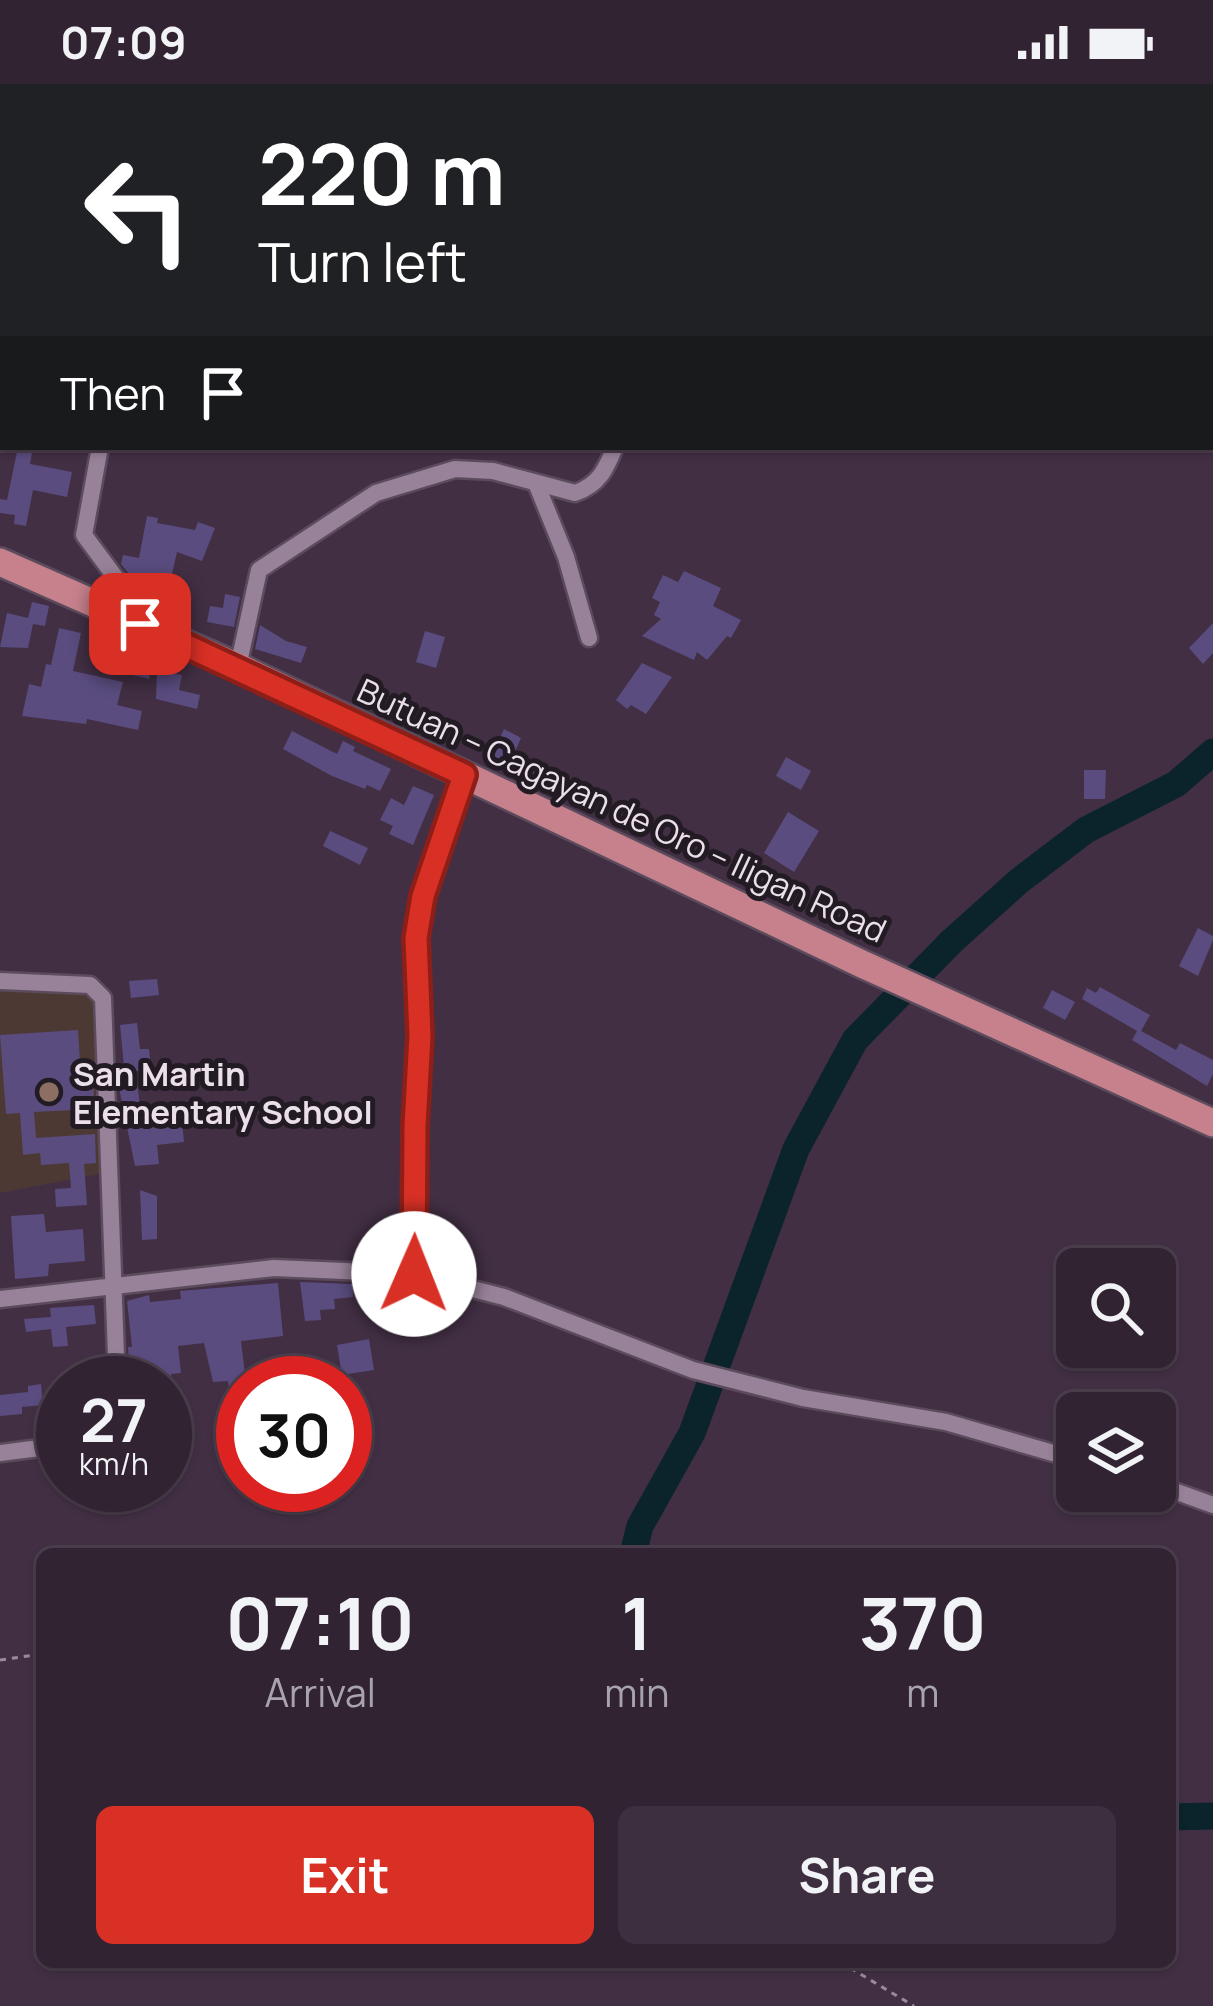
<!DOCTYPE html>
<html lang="en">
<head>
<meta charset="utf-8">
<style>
	:root { --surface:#322333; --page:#3d2f3f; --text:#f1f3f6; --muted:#a8a4ac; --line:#4d404e; --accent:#d93025 }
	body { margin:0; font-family:Manrope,sans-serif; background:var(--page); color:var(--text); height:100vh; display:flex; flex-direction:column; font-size:45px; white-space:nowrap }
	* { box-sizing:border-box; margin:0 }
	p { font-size:39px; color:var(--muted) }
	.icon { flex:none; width:66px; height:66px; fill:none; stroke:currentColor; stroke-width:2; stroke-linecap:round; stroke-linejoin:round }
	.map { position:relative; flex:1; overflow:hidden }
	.side { position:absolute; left:36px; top:1464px; width:1140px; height:420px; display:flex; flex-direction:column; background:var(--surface); border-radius:18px; box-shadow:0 3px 9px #0004,0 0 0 3px var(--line) }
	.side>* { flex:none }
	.banner { position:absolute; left:0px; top:0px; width:1215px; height:366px; box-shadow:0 3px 9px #0004,0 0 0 3px var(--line); background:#202124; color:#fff; overflow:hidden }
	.tools { position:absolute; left:1056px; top:1164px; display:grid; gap:24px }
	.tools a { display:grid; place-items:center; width:120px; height:120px; border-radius:18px; background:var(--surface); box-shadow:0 3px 9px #0004,0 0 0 3px var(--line); font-size:60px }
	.speed { position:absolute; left:36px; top:1272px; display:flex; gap:24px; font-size:60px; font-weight:700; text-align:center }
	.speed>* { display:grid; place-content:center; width:156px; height:156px; border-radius:50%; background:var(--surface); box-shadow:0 3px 9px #0004,0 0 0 3px var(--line); line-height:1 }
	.speed small { font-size:30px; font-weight:400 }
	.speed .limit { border:18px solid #d22; background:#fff; color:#111 }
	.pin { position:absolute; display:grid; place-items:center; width:102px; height:102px; color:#fff; margin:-51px; border-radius:24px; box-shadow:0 6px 18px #0006 }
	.me { position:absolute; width:132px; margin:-66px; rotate:1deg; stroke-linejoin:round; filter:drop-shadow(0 0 9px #0008) }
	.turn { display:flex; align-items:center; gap:42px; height:252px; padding:0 60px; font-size:54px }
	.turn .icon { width:156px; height:156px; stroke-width:2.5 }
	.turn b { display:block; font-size:84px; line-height:102px }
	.then { display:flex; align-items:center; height:114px; padding:0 60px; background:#0003; gap:24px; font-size:45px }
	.eta { display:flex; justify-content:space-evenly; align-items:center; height:204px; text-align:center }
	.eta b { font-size:72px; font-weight:700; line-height:84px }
	.button { display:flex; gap:24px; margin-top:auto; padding:24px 60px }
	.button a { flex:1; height:138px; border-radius:18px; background:var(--accent); color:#fff; font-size:48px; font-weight:700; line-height:138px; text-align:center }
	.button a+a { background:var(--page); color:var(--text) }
	.status { display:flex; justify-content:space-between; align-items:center; height:84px; padding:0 60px; background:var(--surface); direction:ltr }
	.status svg { height:33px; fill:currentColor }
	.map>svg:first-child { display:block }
	.education { fill:#4d3933 }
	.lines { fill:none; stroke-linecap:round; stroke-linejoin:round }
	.river { stroke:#0b242b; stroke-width:27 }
	.building { fill:#5a4c7f }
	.minor-casing { stroke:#5b4b5c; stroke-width:21 }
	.trunk-casing { stroke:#5b4b5c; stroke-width:32 }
	.path { stroke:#9a8b9c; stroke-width:3; stroke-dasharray:6 6; stroke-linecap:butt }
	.minor { stroke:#98829a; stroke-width:16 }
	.trunk { stroke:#c6818c; stroke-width:27 }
	.route-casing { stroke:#8d1f18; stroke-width:30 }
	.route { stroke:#d93025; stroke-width:21 }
	.education-dot { fill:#8d6e63; stroke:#231b24; stroke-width:4.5 }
	.labels { text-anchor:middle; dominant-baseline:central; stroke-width:10; stroke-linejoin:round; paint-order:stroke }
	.street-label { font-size:33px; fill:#ebdfec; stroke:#231b24 }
	.poi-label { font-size:33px; font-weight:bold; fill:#ebdfec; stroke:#231b24; text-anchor:start }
</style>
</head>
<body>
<div class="status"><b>07:09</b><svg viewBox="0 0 49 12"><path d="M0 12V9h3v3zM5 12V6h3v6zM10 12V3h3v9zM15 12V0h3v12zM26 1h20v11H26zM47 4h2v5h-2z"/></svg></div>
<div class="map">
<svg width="1213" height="1922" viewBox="0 0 1213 1922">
	<rect width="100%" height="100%" fill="#422f44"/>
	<!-- education -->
	<polygon class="education" points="0,904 89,908 97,926 99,1090 0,1109"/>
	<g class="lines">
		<!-- river -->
		<g class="river">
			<polyline points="633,1470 640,1442 692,1349 796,1065 855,956 952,857 1019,797 1086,746 1176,700 1213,668"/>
			<polyline points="1170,1733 1213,1732"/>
		</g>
	</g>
	<!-- building -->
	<g class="building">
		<polygon points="18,363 33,363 30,380 72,388 67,413 33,406 26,442 14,440 15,431 0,429 0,415 7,416"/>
		<polygon points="147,432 158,434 157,439 195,446 198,438 215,444 202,477 177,468 167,512 152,508 155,495 129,490 121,480 123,471 139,474"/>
		<polygon points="684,487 721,504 713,522 741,536 731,554 727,552 707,576 697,568 694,576 642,552 661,535 654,531 660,518 652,514 663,491 678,498"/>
		<polygon points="225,510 240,513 234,543 207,538 210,522 223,524"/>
		<polygon points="32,518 49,522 45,542 33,540 28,564 0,563 7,529 28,534"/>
		<polygon points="1213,539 1213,569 1203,580 1189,564"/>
		<polygon points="260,541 286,557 307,563 301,579 255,565"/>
		<polygon points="59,544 81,549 73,587 123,598 117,621 142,627 138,646 87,635 86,640 22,632 29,600 41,603 46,580 51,581"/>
		<polygon points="425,547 445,553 436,584 416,578"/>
		<polygon points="131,563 155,569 149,595 125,589"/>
		<polygon points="642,579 672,593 646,630 631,621 627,625 616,616"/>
		<polygon points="157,585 182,591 179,606 200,611 197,625 156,615"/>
		<polygon points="504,645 521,654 508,683 491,674"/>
		<polygon points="292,647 337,670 343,657 355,663 353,667 391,685 380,707 367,701 365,705 332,692 283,665"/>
		<polygon points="786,673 811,687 801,706 776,692"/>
		<polygon points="538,679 555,687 545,709 527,701"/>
		<polygon points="1084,686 1106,686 1105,715 1084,715"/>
		<polygon points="413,702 434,711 413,761 389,750 393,742 380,736 391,714 404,721"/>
		<polygon points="788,728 819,747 794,788 764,769"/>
		<polygon points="330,747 368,764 360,781 323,762"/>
		<polygon points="1198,844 1213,852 1213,856 1198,892 1179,882"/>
		<polygon points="157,895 159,911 131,914 129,897"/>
		<polygon points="1100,903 1150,931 1141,947 1176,966 1180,959 1213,976 1213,990 1207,1002 1132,956 1137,947 1082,915 1087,904 1096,909"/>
		<polygon points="1052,906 1075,918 1065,936 1043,924"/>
		<polygon points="137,939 140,965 149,965 151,985 136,987 142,1041 182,1037 184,1058 157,1061 159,1080 135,1082 119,1004 126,1003 120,941"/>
		<polygon points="78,946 80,978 93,977 94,1025 34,1028 36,1054 95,1050 96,1079 84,1080 87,1121 56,1123 55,1105 71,1104 69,1079 41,1081 40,1069 23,1071 20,1029 6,1030 0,951"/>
		<polygon points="140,1106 157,1112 157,1155 142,1156"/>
		<polygon points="44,1130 46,1148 83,1145 85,1177 49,1180 48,1192 15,1195 11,1132"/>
		<polygon points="300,1198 352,1200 353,1213 334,1215 335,1225 320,1226 321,1236 305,1237"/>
		<polygon points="278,1199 283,1252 241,1257 246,1299 243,1304 229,1306 228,1297 213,1298 204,1259 178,1262 181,1289 171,1290 172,1299 130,1299 128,1263 132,1263 127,1217 149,1211 150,1218 181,1215 180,1207"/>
		<polygon points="94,1221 96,1240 66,1243 68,1262 53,1263 51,1245 26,1248 24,1235 51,1233 50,1224"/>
		<polygon points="369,1255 374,1286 342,1291 337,1261"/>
		<polygon points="41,1300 43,1321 22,1323 22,1330 0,1332 0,1311 28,1308 28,1302"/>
	</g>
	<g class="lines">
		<defs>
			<g id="minor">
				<polyline points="145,0 147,3"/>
				<polyline points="192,3 193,0"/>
				<polyline points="723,3 723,0"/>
				<polyline points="100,363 84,451 127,509 140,539"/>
				<polyline points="536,399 566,473 589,554"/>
				<path d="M 238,583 L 259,486 L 376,409 L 455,385 L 493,387 L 575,409 C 599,401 606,385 615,363"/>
				<polyline points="0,897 90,901 103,914 117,1299"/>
				<polyline points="414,1190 420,952 416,855 423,812 464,691"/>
				<polyline points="0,1215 274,1184 414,1190 504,1213 693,1286 803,1314 946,1338 1077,1376"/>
				<polyline points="0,1369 63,1361"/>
				<polyline points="1155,1400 1213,1421"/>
			</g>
			<polyline id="trunk" points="0,478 238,583 862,880 1213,1039"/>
		</defs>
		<!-- minor casing -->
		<use href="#minor" class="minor-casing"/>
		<!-- trunk casing -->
		<use href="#trunk" class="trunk-casing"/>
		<!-- path -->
		<g class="path">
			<polyline points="0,1576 42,1570"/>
			<polyline points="840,1878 914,1922"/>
		</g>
		<!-- minor -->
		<use href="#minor" class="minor"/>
		<!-- trunk -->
		<use href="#trunk" class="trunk"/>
	</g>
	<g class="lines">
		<defs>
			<polyline id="route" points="140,540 464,691 423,812 416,854 420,952 415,1042 414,1190"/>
		</defs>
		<!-- route casing -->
		<use href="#route" class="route-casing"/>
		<!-- route -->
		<use href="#route" class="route"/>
	</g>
	<!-- markers -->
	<circle class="education-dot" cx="49" cy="1008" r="12"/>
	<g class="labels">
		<!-- street labels -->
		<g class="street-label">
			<text transform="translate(622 726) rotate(25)">Butuan – Cagayan de Oro – Iligan Road</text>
		</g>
		<!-- poi labels -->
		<g class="poi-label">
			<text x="73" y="989">San Martin<tspan x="73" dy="38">Elementary School</tspan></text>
		</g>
	</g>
</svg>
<div class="tools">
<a><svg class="icon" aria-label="search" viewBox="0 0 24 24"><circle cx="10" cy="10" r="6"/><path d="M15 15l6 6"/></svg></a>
<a><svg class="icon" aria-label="layers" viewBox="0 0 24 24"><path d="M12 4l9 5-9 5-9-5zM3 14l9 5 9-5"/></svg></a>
</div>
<div class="speed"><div>27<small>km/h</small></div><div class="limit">30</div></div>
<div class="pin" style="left:140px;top:540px;background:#d93025"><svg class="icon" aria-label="arrive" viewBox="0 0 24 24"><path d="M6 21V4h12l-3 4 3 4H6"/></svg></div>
<svg class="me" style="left:414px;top:1190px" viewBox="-20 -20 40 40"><circle r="19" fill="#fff"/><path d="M0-13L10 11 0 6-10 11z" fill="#d93025"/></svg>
<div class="banner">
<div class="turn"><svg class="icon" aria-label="left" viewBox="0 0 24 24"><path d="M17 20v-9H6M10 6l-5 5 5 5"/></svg><div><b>220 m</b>Turn left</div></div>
<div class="then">Then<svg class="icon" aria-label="arrive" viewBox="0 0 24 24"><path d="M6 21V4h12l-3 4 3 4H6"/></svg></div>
</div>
<section class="side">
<div class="eta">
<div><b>07:10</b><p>Arrival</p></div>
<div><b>1</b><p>min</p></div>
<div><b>370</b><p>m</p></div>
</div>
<div class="button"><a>Exit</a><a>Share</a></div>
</section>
</div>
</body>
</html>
